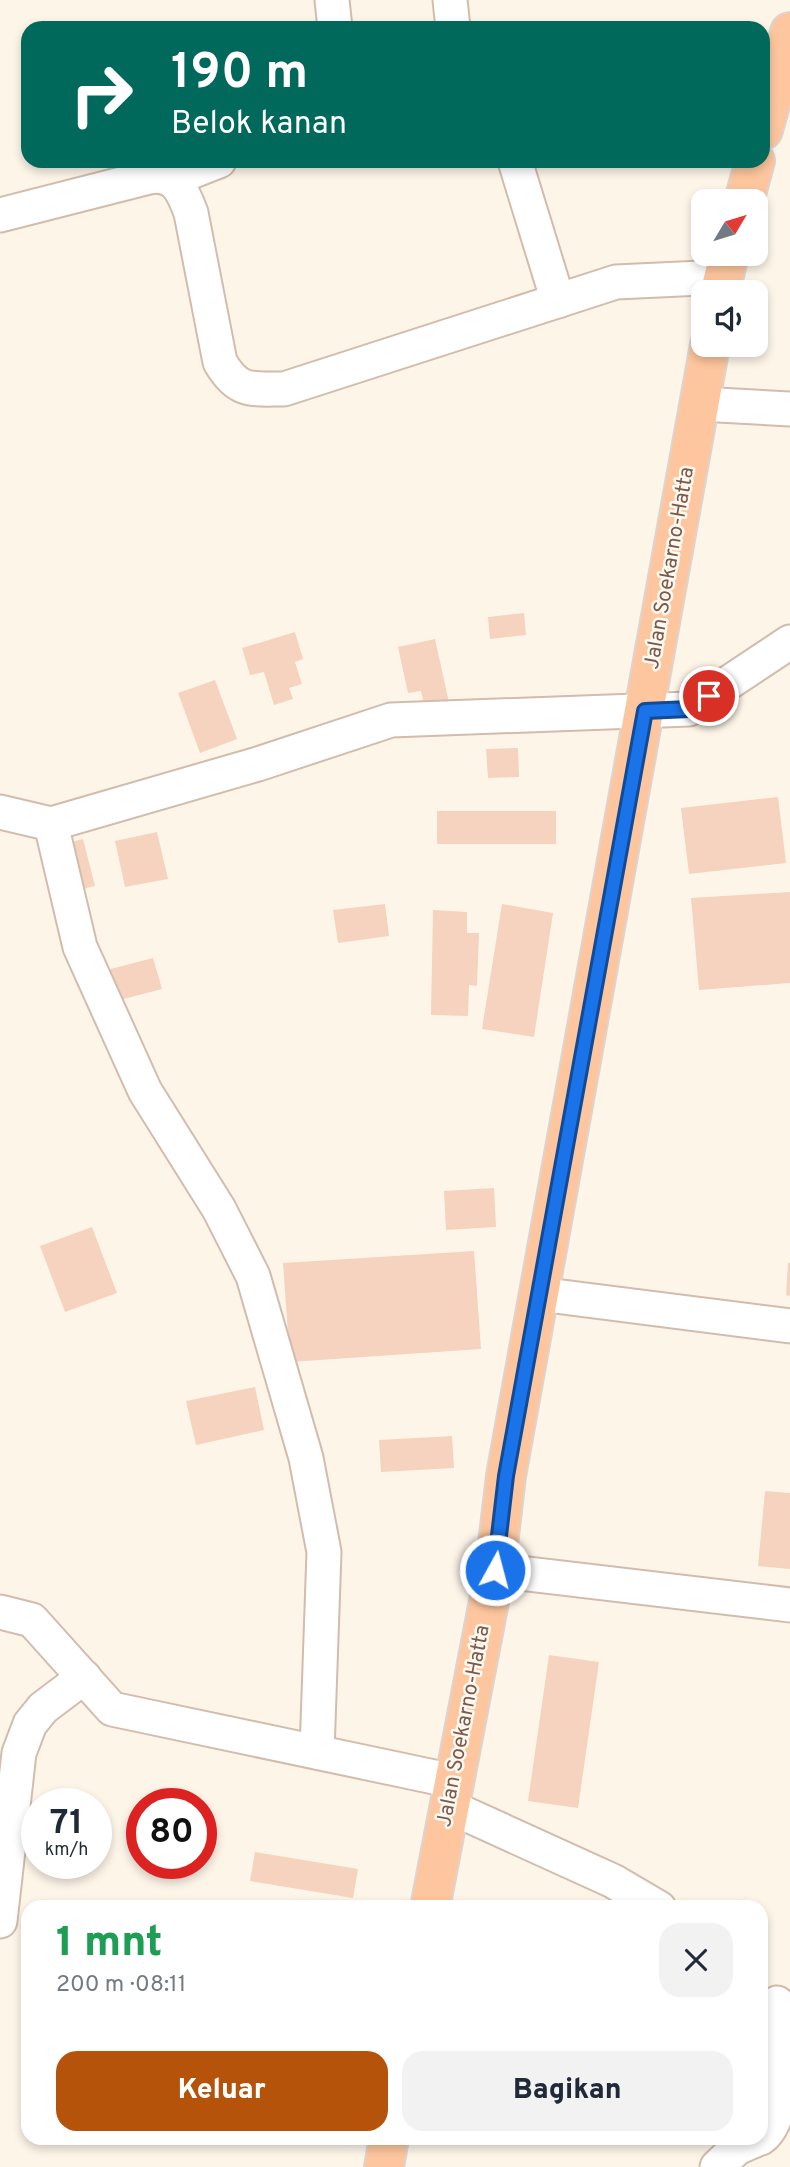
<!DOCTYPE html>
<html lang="id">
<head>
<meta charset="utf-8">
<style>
	:root { --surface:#fff; --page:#f2f2f3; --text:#1f2937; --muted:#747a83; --accent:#b45309 }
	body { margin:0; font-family:Overpass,sans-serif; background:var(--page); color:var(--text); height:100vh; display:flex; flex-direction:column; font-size:26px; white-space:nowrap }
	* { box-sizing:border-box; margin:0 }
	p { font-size:23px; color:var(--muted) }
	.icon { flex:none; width:38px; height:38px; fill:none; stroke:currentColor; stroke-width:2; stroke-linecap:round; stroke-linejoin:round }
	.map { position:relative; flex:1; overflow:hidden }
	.details { position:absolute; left:21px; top:1900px; width:747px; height:245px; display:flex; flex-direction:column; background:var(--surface); border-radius:21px; box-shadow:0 4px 10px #0003 }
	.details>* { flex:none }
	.hud { position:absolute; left:21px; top:21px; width:749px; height:147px; border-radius:21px; box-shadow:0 4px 10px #0003; background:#00695c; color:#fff; overflow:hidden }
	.needle { width:46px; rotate:52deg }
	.controls { position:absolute; left:691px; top:189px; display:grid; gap:14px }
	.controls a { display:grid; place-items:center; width:77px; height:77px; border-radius:14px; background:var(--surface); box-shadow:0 4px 10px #0003; font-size:35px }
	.speed { position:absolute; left:21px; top:1788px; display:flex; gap:14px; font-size:35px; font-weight:700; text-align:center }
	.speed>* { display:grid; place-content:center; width:91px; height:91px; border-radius:50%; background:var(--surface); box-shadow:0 4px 10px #0003; line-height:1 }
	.speed small { font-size:18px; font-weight:400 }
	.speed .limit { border:10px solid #d22; background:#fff; color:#111 }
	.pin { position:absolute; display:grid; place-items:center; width:60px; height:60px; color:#fff; margin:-30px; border:4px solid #fff; border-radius:50%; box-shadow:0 2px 7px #0007 }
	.me { position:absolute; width:77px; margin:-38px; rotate:7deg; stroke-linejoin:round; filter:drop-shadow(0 0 5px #0008) }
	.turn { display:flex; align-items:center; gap:24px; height:147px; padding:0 35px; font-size:32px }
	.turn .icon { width:91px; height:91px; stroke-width:2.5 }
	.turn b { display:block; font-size:49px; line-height:60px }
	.round { display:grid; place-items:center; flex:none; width:74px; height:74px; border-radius:21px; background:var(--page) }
	.headline { display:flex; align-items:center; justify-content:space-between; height:119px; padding:0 35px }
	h1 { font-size:42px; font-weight:800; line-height:52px; color:#1e9e55 }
	.button { display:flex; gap:14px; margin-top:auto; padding:14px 35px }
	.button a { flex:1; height:80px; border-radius:21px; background:var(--accent); color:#fff; font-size:28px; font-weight:800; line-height:80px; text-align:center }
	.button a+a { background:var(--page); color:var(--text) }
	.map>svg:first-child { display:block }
	.building { fill:#f5d3be }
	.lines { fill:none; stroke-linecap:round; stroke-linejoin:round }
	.minor-casing { stroke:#d2bcad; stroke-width:37 }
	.trunk-casing { stroke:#ddd4d0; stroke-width:42 }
	.minor { stroke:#fff; stroke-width:33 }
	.trunk { stroke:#fdc69e; stroke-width:38 }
	.route-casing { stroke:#114b97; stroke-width:18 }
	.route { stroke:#1a73e8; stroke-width:12 }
	.labels { text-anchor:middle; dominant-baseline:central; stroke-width:5; stroke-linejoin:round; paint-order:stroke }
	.street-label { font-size:21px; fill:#7b5a4a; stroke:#fff9f1 }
</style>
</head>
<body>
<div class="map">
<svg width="790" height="2167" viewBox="0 0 790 2167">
	<rect width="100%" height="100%" fill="#fef5e9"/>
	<!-- building -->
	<g class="building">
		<polygon points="524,613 526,635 490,639 488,617"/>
		<polygon points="295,632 303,659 295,662 302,684 289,688 293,699 274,705 264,672 250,675 242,648"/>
		<polygon points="435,639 450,707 426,712 421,691 408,693 398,647"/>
		<polygon points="215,680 237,739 200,753 178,693"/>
		<polygon points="518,748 519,777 488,778 486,749"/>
		<polygon points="778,797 786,863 689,874 681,808"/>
		<rect x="437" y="811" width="119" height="33"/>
		<polygon points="157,832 168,879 125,887 115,841"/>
		<polygon points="83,839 95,886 70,892 58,845"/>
		<polygon points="790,892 790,983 699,990 691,898"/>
		<polygon points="385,904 389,936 338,943 333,910"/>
		<polygon points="502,904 553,913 534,1037 482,1029"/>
		<polygon points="433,910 467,912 467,933 479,933 477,986 469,985 468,1016 431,1015"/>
		<polygon points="153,958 162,989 116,1001 107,970"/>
		<polygon points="494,1188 496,1227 446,1230 444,1191"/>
		<polygon points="92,1227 117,1293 65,1312 40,1246"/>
		<polygon points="474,1251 481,1349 290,1362 283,1263"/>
		<polygon points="788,1263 790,1263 790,1296 786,1295"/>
		<polygon points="255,1387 264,1430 196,1445 186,1401"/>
		<polygon points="452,1436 454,1468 381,1472 379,1440"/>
		<polygon points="765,1491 790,1493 790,1569 758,1566"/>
		<polygon points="549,1655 599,1662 578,1808 528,1801"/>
		<polygon points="255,1852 358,1869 353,1898 250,1881"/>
	</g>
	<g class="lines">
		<defs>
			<g id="minor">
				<polyline points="332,0 335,28"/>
				<polyline points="450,0 453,28"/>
				<polyline points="515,161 558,301"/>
				<polyline points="173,179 219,161"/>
				<path d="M 0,215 L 149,177 C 175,172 183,191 191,213 L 220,362 C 238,393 251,389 284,389 L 616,282 L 723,277"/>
				<polyline points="700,404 790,409"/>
				<polyline points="0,812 51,824 258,764 391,720 689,709 790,642"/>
				<polyline points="51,824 80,947 145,1091 219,1209 253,1276 306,1458 324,1552 317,1752"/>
				<polyline points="539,1294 790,1326"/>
				<polyline points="495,1570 790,1605"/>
				<polyline points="0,1612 32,1620 112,1709 453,1781"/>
				<polyline points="448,1806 613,1881 659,1908"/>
				<polyline points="0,1921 19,1753 30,1724 43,1708 84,1677"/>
				<path d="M 761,2138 C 790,2117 781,2041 777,2003"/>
				<polyline points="717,2167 737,2148 760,2138"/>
			</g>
			<g id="trunk">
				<polyline points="763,130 790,32"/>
				<polyline points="744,201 755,161"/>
				<polyline points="720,292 729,254"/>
				<polyline points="430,1908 495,1570 506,1476 710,345"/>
				<polyline points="384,2167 389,2138"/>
			</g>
		</defs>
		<!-- minor casing -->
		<use href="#minor" class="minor-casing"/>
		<!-- trunk casing -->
		<use href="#trunk" class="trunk-casing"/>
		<!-- minor -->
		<use href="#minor" class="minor"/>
		<!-- trunk -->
		<use href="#trunk" class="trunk"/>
	</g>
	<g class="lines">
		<defs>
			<polyline id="route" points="495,1570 506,1476 645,711 689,709 709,696"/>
		</defs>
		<!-- route casing -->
		<use href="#route" class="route-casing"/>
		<!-- route -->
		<use href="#route" class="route"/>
	</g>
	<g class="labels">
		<!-- street labels -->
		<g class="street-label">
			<text transform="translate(670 568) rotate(-80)">Jalan Soekarno-Hatta</text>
			<text transform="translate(464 1726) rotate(-79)">Jalan Soekarno-Hatta</text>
		</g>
	</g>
</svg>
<div class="controls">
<a><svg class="needle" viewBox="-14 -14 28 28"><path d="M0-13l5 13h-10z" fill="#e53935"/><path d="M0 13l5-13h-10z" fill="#747a83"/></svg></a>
<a><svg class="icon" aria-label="sound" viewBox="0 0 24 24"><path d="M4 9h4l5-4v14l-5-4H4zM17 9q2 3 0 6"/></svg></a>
</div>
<div class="speed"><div>71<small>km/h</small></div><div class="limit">80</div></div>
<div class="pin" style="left:709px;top:696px;background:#d93025"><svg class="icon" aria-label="arrive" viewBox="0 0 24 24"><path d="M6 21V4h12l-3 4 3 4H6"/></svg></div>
<svg class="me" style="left:495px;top:1570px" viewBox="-20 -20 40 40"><circle r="17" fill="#1a73e8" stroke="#fff" stroke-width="3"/><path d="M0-11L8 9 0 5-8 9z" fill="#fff"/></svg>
<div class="hud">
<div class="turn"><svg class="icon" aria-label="right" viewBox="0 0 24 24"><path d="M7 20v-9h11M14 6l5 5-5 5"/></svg><div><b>190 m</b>Belok kanan</div></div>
</div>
<section class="details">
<div class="headline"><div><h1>1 mnt</h1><p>200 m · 08:11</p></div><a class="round"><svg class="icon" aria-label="close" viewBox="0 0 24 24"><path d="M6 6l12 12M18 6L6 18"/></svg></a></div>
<div class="button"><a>Keluar</a><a>Bagikan</a></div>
</section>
</div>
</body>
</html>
